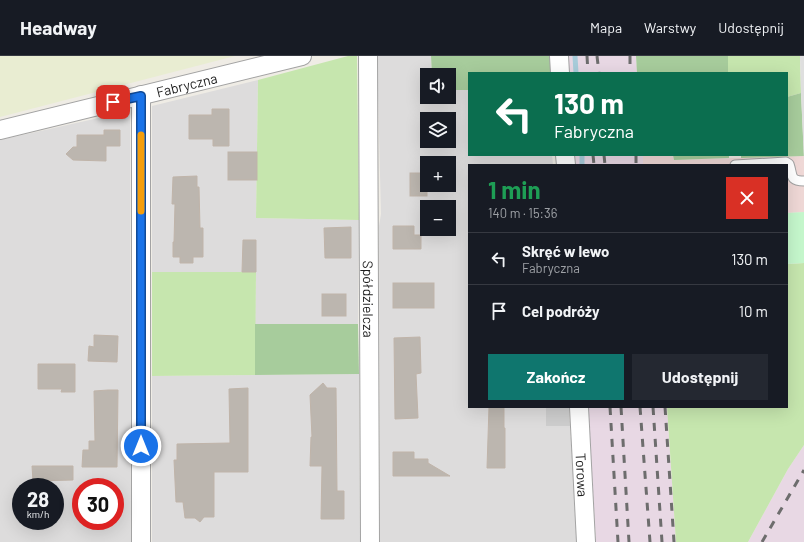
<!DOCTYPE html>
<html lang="pl">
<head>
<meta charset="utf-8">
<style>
	:root { --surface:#171b24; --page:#242831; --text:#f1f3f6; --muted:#9ea1a6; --line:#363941; --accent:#0f766e }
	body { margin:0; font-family:Barlow,sans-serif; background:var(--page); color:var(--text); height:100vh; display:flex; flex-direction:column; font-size:15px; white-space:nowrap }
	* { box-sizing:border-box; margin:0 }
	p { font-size:13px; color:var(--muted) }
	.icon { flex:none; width:22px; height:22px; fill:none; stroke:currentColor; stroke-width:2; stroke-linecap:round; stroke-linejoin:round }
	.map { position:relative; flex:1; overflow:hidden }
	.panel { position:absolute; left:468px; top:108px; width:320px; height:244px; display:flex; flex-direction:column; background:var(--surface); border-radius:0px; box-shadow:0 4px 16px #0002 }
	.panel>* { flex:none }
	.hud { position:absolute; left:468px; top:16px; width:320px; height:84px; border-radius:0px; box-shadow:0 4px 16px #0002; background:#0b6e4f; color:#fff; overflow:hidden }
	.fabs { position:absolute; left:420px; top:12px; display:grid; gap:8px }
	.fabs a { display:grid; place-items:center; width:36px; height:36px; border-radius:0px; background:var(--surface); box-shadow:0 4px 16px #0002; font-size:20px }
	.speed { position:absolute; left:12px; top:422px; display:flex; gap:8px; font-size:20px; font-weight:700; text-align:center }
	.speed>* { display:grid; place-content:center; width:52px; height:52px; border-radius:50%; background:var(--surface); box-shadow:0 4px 16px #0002; line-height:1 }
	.speed small { font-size:10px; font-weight:400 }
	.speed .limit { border:6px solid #d22; background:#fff; color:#111 }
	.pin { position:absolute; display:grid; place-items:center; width:34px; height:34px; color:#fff; margin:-17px; border-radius:8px; box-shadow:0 2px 6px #0006 }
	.me { position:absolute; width:44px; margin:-22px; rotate:0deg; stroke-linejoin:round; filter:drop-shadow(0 0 3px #0008) }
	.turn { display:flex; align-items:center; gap:14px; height:84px; padding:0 20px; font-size:18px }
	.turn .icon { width:52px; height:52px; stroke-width:2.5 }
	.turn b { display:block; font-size:28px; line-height:34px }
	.round { display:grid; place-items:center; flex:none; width:42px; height:42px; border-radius:0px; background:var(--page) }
	.summary { display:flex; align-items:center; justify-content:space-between; height:68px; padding:0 20px }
	h1 { font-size:24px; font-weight:700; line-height:30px; color:#1e9e55 }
	.primary-button { display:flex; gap:8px; margin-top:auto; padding:8px 20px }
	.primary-button a { flex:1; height:46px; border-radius:0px; background:var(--accent); color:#fff; font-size:16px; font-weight:700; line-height:46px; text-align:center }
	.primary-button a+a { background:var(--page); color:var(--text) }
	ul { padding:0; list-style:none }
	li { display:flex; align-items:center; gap:12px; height:52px; padding:0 20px; border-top:1px solid var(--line) }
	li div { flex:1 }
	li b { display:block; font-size:15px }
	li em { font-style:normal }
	header { display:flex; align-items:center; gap:24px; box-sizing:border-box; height:56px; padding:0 20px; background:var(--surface); border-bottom:1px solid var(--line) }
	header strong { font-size:19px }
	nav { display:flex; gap:22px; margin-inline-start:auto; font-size:14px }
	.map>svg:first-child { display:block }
	.residential { fill:#dddcdc; fill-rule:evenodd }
	.commercial { fill:#efd8d6 }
	.industrial { fill:#e8d8e4 }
	.religious { fill:#cdcdcd }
	.farmland { fill:#e9edd2 }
	.grass { fill:#c6e6ae }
	.forest { fill:#a7cc9c }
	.park { fill:#c5f7cc }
	.parking { fill:#dfdfdf }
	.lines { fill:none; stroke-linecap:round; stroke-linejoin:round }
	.stream { stroke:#a8ccda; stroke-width:5 }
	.building { fill:#bcb6af; stroke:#c0b4a9 }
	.service-casing { stroke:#a3a3a3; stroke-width:11 }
	.minor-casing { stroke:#a3a3a3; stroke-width:20 }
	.service { stroke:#fff; stroke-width:9 }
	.minor { stroke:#fff; stroke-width:18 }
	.rail { stroke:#6d6d6d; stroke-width:3; stroke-dasharray:8 8; stroke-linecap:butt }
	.route-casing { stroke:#114b97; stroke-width:10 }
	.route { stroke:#1a73e8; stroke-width:7 }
	.slow { stroke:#f59e0b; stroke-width:7 }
	.labels { text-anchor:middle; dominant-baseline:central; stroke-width:3.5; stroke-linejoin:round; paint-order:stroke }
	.street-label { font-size:14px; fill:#1f1f1f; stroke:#fff }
</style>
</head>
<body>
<header>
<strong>Headway</strong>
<nav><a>Mapa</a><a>Warstwy</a><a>Udostępnij</a></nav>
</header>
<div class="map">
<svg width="804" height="486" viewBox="0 0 804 486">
	<rect width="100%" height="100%" fill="#efece5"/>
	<!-- residential -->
	<g class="residential">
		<path d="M 377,0 L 431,0 L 432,19 L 427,19 L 427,41 L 449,41 L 449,34 L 469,34 L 469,99 L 552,99 L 553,109 L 469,109 L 469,351 L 561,351 L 546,352 L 547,370 L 570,370 L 578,486 L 380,486 L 379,170 L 381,158 ZM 427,63 L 449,63 L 449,85 L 427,85 ZM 427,107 L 449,107 L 449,129 L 427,129 ZM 427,151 L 449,151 L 449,173 L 427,173 Z"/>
		<polygon points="258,24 256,162 359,164 358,268 255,268 256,216 152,216 152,50"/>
		<path d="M 130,55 L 131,486 L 0,486 L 0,84 ZM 21,431 L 55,431 L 55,465 L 21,465 ZM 81,431 L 115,431 L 115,465 L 81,465 Z"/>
		<polygon points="359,318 360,486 152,486 152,320"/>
	</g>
	<!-- commercial -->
	<polygon class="commercial" points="643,99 673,99 674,104 804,100 804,156 787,157 787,109 643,109"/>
	<!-- industrial -->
	<g class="industrial">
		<polygon points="567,0 636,0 637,17 569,17"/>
		<polygon points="575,99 643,99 643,109 576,109"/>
		<polygon points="588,351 667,351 676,486 596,486"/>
		<polygon points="804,389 804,486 748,486 788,413"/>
	</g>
	<!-- religious -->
	<polygon class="religious" points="569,351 570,370 546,370 546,352"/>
	<!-- farmland -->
	<polygon class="farmland" points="0,0 235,0 0,61"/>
	<!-- grass -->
	<g class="grass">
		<polygon points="348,0 357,0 359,164 256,162 258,24"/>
		<polygon points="728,0 800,0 801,37 787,41 787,17 728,17"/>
		<polygon points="804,207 804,389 788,413 748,486 676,486 667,351 787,351 787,208"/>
		<polygon points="152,216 256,216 255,319 152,320"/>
	</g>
	<!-- forest -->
	<g class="forest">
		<polygon points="431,0 553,0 555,17 469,17 469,34 449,34 449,19 432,19"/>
		<polygon points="636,0 728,0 728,17 637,17"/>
		<polygon points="801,37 804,100 741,102 741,99 787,99 787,41"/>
		<polygon points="673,99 729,99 729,102 674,104"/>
		<polygon points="255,268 358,268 359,318 255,319"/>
	</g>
	<!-- park -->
	<polygon class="park" points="804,156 804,207 787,208 787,157"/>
	<!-- parking -->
	<polygon class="parking" points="800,0 804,0 804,104 801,37"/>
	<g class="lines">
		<!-- stream -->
		<g class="stream">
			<polyline points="575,0 576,17"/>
			<polyline points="582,99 582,109"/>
		</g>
	</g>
	<!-- building -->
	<g class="building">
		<polygon points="212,53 229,53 229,90 213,90 213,83 189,83 189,59 212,59"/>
		<polygon points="104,74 120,74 120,90 106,90 106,105 73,104 66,98 73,91 77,91 77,79 104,79"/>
		<rect x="228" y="96" width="29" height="28"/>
		<rect x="410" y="117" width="17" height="23"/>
		<polygon points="197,120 197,131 199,131 200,172 203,172 203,201 193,201 193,207 180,207 180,201 173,201 173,186 174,186 175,148 172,148 173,121"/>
		<polygon points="393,170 414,170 414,179 421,179 421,193 393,193"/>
		<polygon points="351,171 351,202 325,202 324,172"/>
		<polygon points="243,184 256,184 256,216 242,216"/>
		<rect x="393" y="227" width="41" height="25"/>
		<rect x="322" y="238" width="24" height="22"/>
		<polygon points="94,279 118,280 117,306 88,305 89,290 94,291"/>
		<polygon points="420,281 421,317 416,318 418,362 395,363 394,282"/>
		<polygon points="38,308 75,308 75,336 61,336 62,333 38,333"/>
		<polygon points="323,327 327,332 336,332 337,435 344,435 344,463 321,463 322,410 310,410 311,381 312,381 310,339"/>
		<polygon points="248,332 248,416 214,416 214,461 204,461 200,466 195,462 185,462 183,446 176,446 174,404 177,404 177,388 230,387 229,333"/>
		<polygon points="108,334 118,334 117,411 82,411 83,394 89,394 89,385 95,385 94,335"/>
		<polygon points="489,351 504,351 504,372 505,372 505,412 487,412"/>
		<polygon points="393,396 414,396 414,403 428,403 428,407 450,420 393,420"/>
		<polygon points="32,410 73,410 73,424 33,425"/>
	</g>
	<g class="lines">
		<defs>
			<path id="service" d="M 735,109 L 786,106 L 789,108 C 793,119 789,125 804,125"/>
			<g id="minor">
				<path id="s1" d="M 368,0 L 370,486"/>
				<polyline points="559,0 560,17"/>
				<path id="s2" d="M 0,74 L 302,0"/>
				<polyline points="565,99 566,109"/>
				<path id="s3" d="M 579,351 L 586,486"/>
				<polyline points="141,486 141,39"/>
			</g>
		</defs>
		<!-- service casing -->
		<use href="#service" class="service-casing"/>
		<!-- minor casing -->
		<use href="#minor" class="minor-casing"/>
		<!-- service -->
		<use href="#service" class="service"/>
		<!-- minor -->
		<use href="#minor" class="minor"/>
		<!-- rail -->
		<g class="rail">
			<polyline points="587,0 588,17"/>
			<polyline points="597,0 599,17"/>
			<polyline points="630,0 630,17"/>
			<polyline points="593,99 594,109"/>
			<polyline points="604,99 605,109"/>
			<polyline points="636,99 636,109"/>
			<polyline points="610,351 618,486"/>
			<polyline points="621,351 629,486"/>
			<polyline points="640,351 650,486"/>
			<polyline points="653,351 662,486"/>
			<polyline points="665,351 674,486"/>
			<polyline points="762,486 804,414"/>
		</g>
	</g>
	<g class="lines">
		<defs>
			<polyline id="route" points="113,46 141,40 141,390"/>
		</defs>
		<!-- route casing -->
		<use href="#route" class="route-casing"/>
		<!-- route -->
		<use href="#route" class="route"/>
		<!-- slow -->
		<polyline class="slow" points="141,155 141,79"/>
	</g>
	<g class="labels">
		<!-- street labels -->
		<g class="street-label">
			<text stroke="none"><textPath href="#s2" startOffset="192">Fabryczna</textPath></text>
			<text stroke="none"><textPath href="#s1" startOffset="243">Spółdzielcza</textPath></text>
			<text stroke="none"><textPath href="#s3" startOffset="68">Torowa</textPath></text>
		</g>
	</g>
</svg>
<div class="fabs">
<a><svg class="icon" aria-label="sound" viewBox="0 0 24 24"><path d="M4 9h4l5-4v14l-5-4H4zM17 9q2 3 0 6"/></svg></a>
<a><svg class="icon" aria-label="layers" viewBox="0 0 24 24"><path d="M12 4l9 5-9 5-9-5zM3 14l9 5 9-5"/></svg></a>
<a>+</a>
<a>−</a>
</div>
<div class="speed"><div>28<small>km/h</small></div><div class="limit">30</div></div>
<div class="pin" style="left:113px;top:46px;background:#d93025"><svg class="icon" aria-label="arrive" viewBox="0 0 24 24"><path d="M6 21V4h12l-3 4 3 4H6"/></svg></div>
<svg class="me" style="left:141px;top:390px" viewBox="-20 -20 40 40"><circle r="17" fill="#1a73e8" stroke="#fff" stroke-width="3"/><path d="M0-11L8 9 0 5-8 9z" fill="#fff"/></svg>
<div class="hud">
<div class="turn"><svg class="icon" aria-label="left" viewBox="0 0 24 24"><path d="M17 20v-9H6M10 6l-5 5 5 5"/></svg><div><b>130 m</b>Fabryczna</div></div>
</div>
<section class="panel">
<div class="summary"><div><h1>1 min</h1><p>140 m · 15:36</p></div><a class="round" style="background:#d93025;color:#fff"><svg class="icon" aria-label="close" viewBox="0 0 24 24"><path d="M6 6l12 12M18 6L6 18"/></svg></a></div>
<ul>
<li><svg class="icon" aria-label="left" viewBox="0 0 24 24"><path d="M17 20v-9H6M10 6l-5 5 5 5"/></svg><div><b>Skręć w lewo</b><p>Fabryczna</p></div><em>130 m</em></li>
<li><svg class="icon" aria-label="arrive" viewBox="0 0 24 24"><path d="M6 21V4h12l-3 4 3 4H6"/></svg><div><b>Cel podróży</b></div><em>10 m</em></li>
</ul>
<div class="primary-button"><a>Zakończ</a><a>Udostępnij</a></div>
</section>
</div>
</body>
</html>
